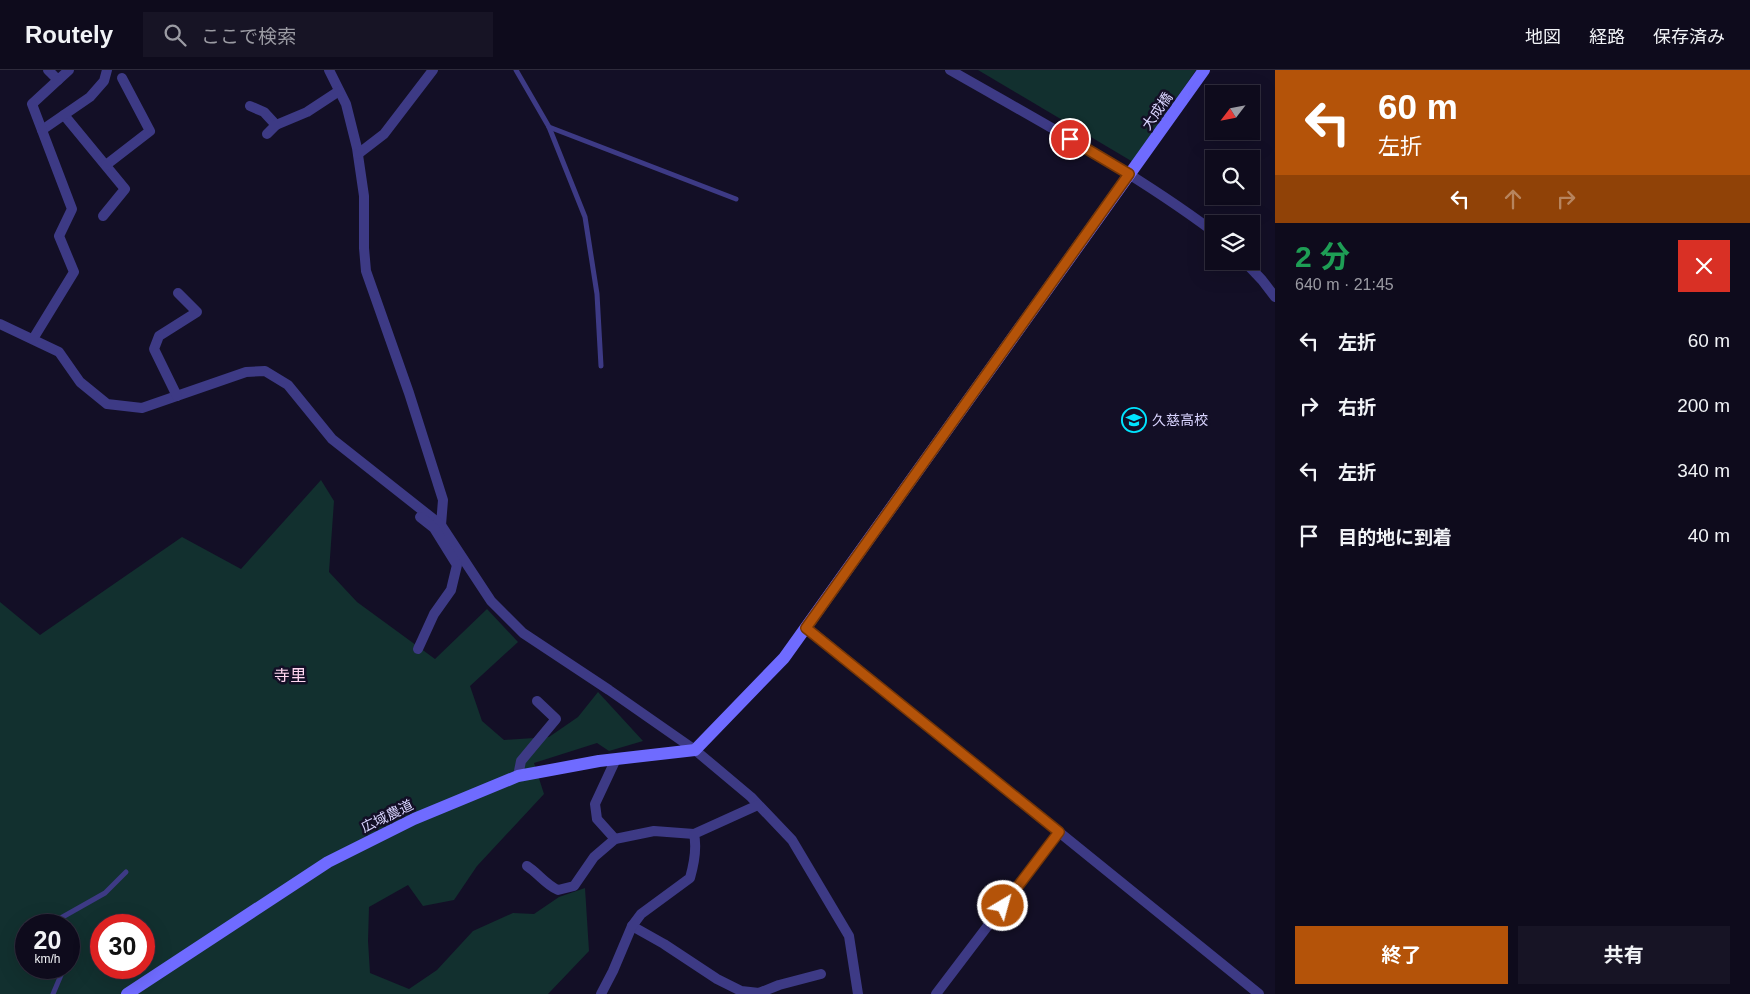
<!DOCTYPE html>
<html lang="ja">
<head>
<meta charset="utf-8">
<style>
	:root { --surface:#0e0b1c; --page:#171425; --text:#f1f3f6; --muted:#9b9ba3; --line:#2e2b3b; --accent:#b45309 }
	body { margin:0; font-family:Arial,"Noto Sans JP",sans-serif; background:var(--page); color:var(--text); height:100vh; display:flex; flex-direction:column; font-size:19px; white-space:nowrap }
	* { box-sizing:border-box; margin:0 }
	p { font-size:16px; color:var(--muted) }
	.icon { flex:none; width:28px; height:28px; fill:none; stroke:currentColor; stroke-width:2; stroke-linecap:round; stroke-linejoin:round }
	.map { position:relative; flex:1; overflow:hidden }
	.panel { display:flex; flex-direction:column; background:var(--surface); width:475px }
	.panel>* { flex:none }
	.hud { background:#b45309; color:#fff; overflow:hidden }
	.needle { width:32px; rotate:238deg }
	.tools { position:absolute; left:1205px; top:15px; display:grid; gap:10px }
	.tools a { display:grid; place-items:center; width:55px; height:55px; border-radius:0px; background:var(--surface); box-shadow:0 5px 20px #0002,0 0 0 1px var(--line); font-size:25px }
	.speed { position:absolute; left:15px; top:844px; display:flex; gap:10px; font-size:25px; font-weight:700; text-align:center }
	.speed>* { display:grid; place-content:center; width:65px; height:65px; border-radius:50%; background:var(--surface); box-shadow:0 5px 20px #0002,0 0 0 1px var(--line); line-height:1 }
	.speed small { font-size:12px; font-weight:400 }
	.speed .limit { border:8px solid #d22; background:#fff; color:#111 }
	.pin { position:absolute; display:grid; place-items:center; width:42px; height:42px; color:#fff; margin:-21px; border:2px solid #fff; border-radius:50%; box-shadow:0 1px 5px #0007 }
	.me { position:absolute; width:55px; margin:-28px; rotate:37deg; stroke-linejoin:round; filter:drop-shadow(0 0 4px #0008) }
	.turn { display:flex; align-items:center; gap:18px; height:105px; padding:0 20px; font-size:22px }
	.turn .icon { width:65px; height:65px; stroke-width:2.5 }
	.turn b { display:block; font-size:35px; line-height:42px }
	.lanes { display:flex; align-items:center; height:48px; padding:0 20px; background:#0003; justify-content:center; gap:25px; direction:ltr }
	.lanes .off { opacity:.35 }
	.round { display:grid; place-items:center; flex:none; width:52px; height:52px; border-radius:0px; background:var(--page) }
	.overview { display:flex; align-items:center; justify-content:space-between; height:85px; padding:0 20px }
	h1 { font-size:30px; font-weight:700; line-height:38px; color:#1e9e55 }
	.button { display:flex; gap:10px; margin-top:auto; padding:10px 20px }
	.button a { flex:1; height:58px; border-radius:0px; background:var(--accent); color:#fff; font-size:20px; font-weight:700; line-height:58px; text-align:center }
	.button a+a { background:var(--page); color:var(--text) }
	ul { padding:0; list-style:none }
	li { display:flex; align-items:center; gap:15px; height:65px; padding:0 20px }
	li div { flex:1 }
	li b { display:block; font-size:19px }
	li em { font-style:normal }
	header { display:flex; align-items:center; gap:30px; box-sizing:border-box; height:70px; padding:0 25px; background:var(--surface); border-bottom:1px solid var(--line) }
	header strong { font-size:24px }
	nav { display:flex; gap:28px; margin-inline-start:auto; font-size:18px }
	.search { width:350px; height:45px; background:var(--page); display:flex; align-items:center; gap:12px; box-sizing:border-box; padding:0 18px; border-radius:0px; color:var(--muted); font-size:19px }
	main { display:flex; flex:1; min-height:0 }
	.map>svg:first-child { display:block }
	.green { fill:#12302f; fill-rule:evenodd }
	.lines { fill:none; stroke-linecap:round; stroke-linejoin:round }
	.lane { stroke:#3d3a85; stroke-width:5 }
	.street { stroke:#3d3a85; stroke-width:10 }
	.secondary { stroke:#6f6bff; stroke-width:12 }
	.route-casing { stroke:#753606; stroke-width:12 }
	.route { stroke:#b45309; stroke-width:9 }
	.labels { text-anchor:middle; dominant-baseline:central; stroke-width:5; stroke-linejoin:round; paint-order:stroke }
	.street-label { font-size:14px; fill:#d9d4ff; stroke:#130f26 }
	.poi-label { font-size:14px; fill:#d9d4ff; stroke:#130f26; text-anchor:start }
	.quarter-label { font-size:16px; fill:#ffd6f0; stroke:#130f26 }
</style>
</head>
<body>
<header>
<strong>Routely</strong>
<div class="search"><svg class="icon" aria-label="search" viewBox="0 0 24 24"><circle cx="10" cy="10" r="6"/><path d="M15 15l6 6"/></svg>ここで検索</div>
<nav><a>地図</a><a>経路</a><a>保存済み</a></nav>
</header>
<main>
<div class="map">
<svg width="1275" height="924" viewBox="0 0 1275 924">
	<rect width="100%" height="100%" fill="#130f26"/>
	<!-- green -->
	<g class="green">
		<polygon points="978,0 1196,0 1133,92"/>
		<path d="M 321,410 L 334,431 L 329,502 L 357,532 L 435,589 L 487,539 L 518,572 L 470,616 L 482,651 L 504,670 L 549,667 L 578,647 L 598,622 L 643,671 L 609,681 L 597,673 L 534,693 L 544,724 L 477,796 L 454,830 L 423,836 L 408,815 L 369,837 L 368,871 L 370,903 L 409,919 L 437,900 L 473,861 L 513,843 L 534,844 L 559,827 L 585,818 L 589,881 L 548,924 L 0,924 L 0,532 L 40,565 L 182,467 L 241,499 ZM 26,855 L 69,855 L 69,898 L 26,898 ZM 101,855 L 144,855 L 144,898 L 101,898 Z"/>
	</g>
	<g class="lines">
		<!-- lane -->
		<g class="lane">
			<polyline points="516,0 549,57 585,147 597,224 601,296"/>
			<polyline points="549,57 736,129"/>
			<polyline points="61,855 59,849 105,823 126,802"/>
			<polyline points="69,872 70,876 69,881"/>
			<polyline points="53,924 64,898"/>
		</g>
		<!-- street -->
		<g class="street">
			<polyline points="48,0 58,10 69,0"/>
			<polyline points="329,0 346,34 357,78 364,126 364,178 366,201 409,323 443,430 441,455"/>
			<path d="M 950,0 C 1039,51 1131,100 1214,162"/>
			<polyline points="250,36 264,42 276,55"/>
			<polyline points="64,45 125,119 103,146"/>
			<polyline points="42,60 90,27 104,11 107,0"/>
			<polyline points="267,64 276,55 307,42 339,21"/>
			<polyline points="358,84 384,64 433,0"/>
			<polyline points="106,95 150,61 122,8"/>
			<polyline points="1244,191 1262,210 1275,227"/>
			<polyline points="0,254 59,282 80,312 107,334 142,338 246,302 265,301 288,315 332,369 441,455 491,531 523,563 609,620 695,680 751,727 792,770 849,866 858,924"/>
			<polyline points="33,269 74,202 59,166 72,139 32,34 58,10"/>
			<polyline points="177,326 154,279 159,266 197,242 178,223"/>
			<polyline points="807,558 1259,924"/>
			<polyline points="418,579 434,544 451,520 457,495 434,458 420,447"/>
			<polyline points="518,706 521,691 556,649 537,631"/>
			<polyline points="615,769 597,749 595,734 616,689"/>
			<path d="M 527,796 C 538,803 546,815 558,820 L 574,816 L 594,787 L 615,769 L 654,761 L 694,764"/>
			<polyline points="632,856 664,874 717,909 741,921 759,923 779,915 821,904"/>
			<path d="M 601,924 L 613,901 L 632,856 L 641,844 L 690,808 C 694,794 697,778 694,764 L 758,735"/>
			<polyline points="936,924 1059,762"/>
		</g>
		<!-- secondary -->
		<polyline class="secondary" points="127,924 328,792 414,749 518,706 599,691 695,680 784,588 1204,0"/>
	</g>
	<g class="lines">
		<defs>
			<polyline id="route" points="1003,836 1059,762 806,558 1129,104 1070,69"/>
		</defs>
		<!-- route casing -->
		<use href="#route" class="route-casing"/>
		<!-- route -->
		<use href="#route" class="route"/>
	</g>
	<!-- icons -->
	<defs>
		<symbol id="school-ring" viewBox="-11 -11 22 22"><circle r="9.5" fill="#130f26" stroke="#00e5ff" stroke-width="1.5"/><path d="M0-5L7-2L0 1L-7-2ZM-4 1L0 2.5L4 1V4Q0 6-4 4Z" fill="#00e5ff"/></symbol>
	</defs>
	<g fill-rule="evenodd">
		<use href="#school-ring" x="1120" y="336" width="28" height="28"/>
	</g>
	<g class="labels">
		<!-- street labels -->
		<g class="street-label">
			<text transform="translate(1157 41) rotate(-55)">大成橋</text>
			<text transform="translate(387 746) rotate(-26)">広域農道</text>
		</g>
		<!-- poi labels -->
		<g class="poi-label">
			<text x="1152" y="350">久慈高校</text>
		</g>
		<!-- quarter labels -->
		<g class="quarter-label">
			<text x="290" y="605">寺里</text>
		</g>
	</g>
</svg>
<div class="tools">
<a><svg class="needle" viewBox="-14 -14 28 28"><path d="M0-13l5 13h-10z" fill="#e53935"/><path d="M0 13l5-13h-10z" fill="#9b9ba3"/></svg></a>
<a><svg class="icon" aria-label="search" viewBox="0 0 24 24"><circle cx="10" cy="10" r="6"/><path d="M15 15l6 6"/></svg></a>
<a><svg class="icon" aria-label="layers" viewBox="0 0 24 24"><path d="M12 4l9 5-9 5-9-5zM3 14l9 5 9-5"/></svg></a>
</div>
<div class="speed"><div>20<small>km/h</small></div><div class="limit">30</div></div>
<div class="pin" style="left:1070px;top:69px;background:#d93025"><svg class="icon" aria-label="arrive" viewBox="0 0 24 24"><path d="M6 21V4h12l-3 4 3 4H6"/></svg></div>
<svg class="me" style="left:1003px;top:836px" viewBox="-20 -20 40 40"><circle r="17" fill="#b45309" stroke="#fff" stroke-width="3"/><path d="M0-11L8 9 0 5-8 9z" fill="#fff"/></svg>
</div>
<section class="panel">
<div class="hud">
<div class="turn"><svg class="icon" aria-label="left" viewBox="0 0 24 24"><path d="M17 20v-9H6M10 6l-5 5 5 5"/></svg><div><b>60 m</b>左折</div></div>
<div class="lanes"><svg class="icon" aria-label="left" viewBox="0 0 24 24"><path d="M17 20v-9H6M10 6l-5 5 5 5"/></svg><svg class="icon off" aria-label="ahead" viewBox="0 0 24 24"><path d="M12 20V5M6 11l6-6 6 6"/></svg><svg class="icon off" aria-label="right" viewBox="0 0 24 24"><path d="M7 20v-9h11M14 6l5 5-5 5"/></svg></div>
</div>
<div class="overview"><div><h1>2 分</h1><p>640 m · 21:45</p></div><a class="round" style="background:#d93025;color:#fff"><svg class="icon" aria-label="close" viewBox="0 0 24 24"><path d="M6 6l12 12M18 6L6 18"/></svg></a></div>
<ul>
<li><svg class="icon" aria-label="left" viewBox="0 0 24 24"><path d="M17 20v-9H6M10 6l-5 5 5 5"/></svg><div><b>左折</b></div><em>60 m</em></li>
<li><svg class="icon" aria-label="right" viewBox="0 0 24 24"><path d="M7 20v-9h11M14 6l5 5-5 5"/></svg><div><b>右折</b></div><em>200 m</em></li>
<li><svg class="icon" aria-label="left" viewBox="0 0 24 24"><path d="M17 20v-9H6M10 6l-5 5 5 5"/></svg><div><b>左折</b></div><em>340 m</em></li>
<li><svg class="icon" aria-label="arrive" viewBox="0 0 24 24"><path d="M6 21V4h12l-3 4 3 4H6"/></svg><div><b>目的地に到着</b></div><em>40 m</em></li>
</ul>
<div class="button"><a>終了</a><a>共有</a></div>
</section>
</main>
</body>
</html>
